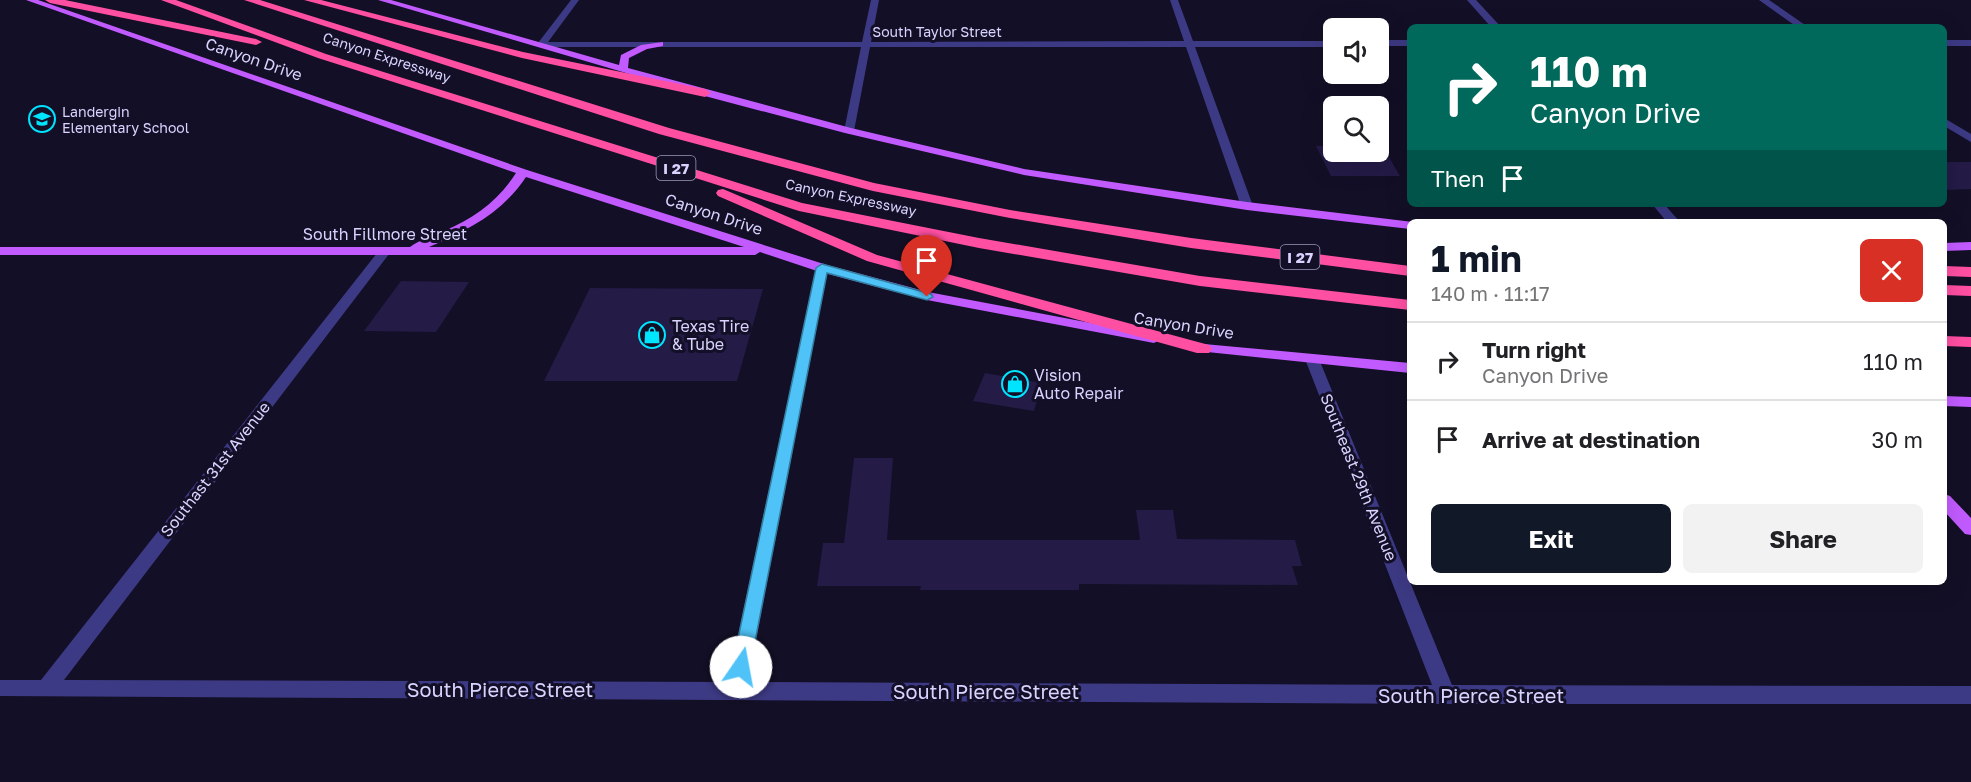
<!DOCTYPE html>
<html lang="en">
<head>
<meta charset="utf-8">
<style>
	:root { --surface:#fff; --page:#f2f2f2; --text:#202124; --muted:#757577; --line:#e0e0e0; --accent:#111827 }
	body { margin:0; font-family:"Golos Text",sans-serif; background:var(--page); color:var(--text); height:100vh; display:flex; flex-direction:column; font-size:22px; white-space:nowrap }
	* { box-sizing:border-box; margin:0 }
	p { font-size:20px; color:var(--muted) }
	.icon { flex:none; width:33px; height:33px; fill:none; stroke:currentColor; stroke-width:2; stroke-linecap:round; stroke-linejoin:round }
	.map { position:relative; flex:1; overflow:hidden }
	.sheet { position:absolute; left:1407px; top:219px; width:540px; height:366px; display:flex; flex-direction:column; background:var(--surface); border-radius:9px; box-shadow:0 6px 24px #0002 }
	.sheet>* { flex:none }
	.top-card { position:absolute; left:1407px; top:24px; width:540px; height:183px; border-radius:9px; box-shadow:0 6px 24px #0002; background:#00695c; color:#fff; overflow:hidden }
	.buttons { position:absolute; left:1323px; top:18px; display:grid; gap:12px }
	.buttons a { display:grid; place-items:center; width:66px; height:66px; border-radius:9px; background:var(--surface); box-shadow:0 6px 24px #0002; font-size:30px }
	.pin { position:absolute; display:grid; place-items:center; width:51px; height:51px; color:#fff; margin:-62px -26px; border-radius:50% 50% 50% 0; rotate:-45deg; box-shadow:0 0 6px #0007 }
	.pin .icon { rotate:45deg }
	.me { position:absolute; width:66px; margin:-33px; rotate:12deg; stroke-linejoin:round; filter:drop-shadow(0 0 4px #0008) }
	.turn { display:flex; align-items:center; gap:21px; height:126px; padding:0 24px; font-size:27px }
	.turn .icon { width:78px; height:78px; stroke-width:2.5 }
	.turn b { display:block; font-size:42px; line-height:51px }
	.then { display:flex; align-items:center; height:57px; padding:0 24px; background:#0003; gap:12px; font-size:22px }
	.round { display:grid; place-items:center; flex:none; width:63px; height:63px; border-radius:9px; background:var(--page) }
	.overview { display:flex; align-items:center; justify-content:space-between; height:102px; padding:0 24px }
	h1 { font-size:36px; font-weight:700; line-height:45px; color:var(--accent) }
	.button { display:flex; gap:12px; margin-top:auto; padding:12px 24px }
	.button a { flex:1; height:69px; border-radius:9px; background:var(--accent); color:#fff; font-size:24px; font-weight:700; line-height:69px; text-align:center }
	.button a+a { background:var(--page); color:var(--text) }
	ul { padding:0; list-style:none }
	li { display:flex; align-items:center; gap:18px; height:78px; padding:0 24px; border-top:2px solid var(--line) }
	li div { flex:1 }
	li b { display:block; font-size:22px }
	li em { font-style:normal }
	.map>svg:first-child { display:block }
	.building { fill:#241b47 }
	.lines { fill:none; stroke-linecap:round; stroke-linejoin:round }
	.minor { fill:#3d3a85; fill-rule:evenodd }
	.major { fill:#c25bff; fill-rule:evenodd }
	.highway { fill:#ff4fa3; fill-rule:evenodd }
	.route { fill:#4fc3f7; stroke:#337fa1; stroke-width:1.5 }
	.labels { text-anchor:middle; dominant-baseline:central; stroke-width:6; stroke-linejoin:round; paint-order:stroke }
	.far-street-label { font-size:14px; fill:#d9d4ff; stroke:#130f26 }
	.far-poi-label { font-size:14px; fill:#d9d4ff; stroke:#130f26; text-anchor:start }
	.shield { fill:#130f26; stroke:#9e99be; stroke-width:1.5 }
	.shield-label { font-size:15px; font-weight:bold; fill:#d9d4ff }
	.street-label { font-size:16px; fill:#d9d4ff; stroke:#130f26 }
	.poi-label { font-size:16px; fill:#d9d4ff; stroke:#130f26; text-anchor:start }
	.near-street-label { font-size:20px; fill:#d9d4ff; stroke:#130f26 }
</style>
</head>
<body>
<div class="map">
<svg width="1971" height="782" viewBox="0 0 1971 782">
	<rect width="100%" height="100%" fill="#130f26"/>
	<!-- building -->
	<g class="building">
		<polygon points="1316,146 1334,146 1334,152 1378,152 1378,147 1383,147 1400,176 1331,176"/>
		<polygon points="1944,162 1971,162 1971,189 1944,190"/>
		<polygon points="401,281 469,282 436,332 364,331"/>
		<polygon points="590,288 763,289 737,381 544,381"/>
		<polygon points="985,373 1042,383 1034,411 973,401"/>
		<polygon points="854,458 893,458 887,540 1140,540 1136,510 1173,510 1177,539 1295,540 1302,566 1292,566 1298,585 1079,584 1079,590 920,590 921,586 817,586 823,543 844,543"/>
	</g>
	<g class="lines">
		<!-- minor -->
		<g class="minor">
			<polygon points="571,0 579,0 548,42 862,42 871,0 879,0 871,42 1184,41 1170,0 1178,0 1193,41 1334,41 1334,47 1195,47 1253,206 1247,210 1241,206 1186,47 870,47 854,131 849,134 844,131 861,47 538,47 538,43"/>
			<polygon points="1467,0 1476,0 1501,27 1491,27"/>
			<polygon points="1759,0 1769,0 1808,27 1797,27"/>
			<rect x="1378" y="40" width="32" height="6"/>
			<rect x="1944" y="40" width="27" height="6"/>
			<polygon points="1944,118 1971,134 1971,142 1944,126"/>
			<polygon points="1652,204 1664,204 1680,222 1667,222"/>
			<polygon points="385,247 391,251 389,254 64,680 728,682 816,268 822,264 828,268 748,682 1432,685 1305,359 1312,355 1319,359 1452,685 1971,686 1971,704 1446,704 0,696 0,680 41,680 381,248"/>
		</g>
		<!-- major -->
		<g class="major">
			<path d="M 26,0 L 38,0 L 527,170 L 827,265 L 928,292 L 1154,335 L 1161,339 L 1154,343 L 927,300 L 817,271 L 760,252 L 755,255 L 0,255 L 0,247 L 410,247 C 419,240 433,236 444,231 C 474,218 498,201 516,173 ZM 526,177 L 744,247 L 429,247 C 468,230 502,213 526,177 Z"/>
			<polygon points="378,0 391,0 619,65 621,55 641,45 663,42 663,46 647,49 629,58 628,68 851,128 1024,169 1247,202 1413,222 1410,222 1410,229 1247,210 1024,175 845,133 701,95"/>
			<polygon points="1971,242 1971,250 1944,251 1944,243"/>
			<polygon points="1193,343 1410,363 1410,373 1188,350 1186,347"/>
			<polygon points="1944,396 1971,397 1971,407 1944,406"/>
			<polygon points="1944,494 1950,496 1971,518 1971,535 1965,534 1944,511"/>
		</g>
		<!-- highway -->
		<g class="highway">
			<polygon points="45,0 65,0 256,39 262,42 256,45 50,3"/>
			<polygon points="161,0 176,0 326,54 802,203 979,238 1200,276 1410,300 1410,310 1200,286 979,248 799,211 318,58"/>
			<polygon points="244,0 260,0 669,128 874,183 1010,210 1191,238 1410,266 1410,276 1191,248 1010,218 873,191 659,134"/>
			<polygon points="304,0 321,0 523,52 705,89 711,93 705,97 522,58"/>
			<polygon points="723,189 877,255 1209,345 1212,349 1209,353 1197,353 867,261 718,196 716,193 718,190"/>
			<polygon points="1944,266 1971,267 1971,277 1944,276"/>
			<polygon points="1944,285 1971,286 1971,296 1944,295"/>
			<polygon points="1944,336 1971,337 1971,347 1944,346"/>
		</g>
	</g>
	<!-- route -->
	<polygon class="route" points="822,264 931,294 933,297 927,300 827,273 750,667 747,672 741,674 735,672 732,667 816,268"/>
	<!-- icons -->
	<defs>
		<symbol id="school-ring" viewBox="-11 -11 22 22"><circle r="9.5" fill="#130f26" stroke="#00e5ff" stroke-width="1.5"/><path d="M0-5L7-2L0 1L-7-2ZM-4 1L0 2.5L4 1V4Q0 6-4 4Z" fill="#00e5ff"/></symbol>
		<symbol id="shop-ring" viewBox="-11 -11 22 22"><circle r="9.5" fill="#130f26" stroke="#00e5ff" stroke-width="1.5"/><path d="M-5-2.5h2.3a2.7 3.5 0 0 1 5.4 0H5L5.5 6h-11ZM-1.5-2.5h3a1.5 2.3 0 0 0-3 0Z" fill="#00e5ff"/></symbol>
	</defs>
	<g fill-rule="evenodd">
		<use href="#school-ring" x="27" y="104" width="30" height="30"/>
		<use href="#shop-ring" x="637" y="320" width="30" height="30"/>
		<use href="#shop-ring" x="1000" y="369" width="30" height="30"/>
	</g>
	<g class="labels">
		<!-- far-street labels -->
		<g class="far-street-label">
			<text x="937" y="31">South Taylor Street</text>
			<text transform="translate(387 57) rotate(18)">Canyon Expressway</text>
			<text transform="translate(851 197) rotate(12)">Canyon Expressway</text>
		</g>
		<!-- far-poi labels -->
		<g class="far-poi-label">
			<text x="62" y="111">Landergin<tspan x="62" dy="16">Elementary School</tspan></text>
		</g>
		<!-- shield labels -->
		<g class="shield">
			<rect x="656.5" y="156" width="39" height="24" rx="4.5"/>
			<rect x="1280.5" y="245" width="39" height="24" rx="4.5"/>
		</g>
		<g class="shield-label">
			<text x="676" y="168">I 27</text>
			<text x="1300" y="257">I 27</text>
		</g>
		<!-- street labels -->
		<g class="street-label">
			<text transform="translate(254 59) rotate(19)">Canyon Drive</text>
			<text transform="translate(714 214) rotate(18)">Canyon Drive</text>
			<text x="385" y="234">South Fillmore Street</text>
			<text transform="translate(1184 325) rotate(9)">Canyon Drive</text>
			<text transform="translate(215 469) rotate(-52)">Southast 31st Avenue</text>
			<text transform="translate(1359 477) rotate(68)">Southeast 29th Avenue</text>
		</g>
		<!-- poi labels -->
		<g class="poi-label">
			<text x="672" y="326">Texas Tire<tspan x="672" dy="18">&amp; Tube</tspan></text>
			<text x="1034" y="375">Vision<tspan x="1034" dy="18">Auto Repair</tspan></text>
		</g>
		<!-- near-street labels -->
		<g class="near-street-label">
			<text x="500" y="689">South Pierce Street</text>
			<text x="986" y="691">South Pierce Street</text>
			<text x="1471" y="695">South Pierce Street</text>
		</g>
	</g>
</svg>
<div class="buttons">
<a><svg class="icon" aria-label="sound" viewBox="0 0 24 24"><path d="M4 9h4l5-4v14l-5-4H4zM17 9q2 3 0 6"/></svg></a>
<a><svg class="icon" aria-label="search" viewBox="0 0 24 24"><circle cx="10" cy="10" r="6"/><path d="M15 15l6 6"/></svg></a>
</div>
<div class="pin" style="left:927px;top:297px;background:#d93025"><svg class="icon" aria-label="arrive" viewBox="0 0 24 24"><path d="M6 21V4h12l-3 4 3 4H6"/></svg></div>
<svg class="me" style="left:741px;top:667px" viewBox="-20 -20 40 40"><circle r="19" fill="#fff"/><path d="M0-13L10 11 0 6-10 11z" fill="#4fc3f7"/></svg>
<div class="top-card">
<div class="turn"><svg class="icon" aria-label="right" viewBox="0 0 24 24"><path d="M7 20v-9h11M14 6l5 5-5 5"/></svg><div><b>110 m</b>Canyon Drive</div></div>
<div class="then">Then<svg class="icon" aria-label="arrive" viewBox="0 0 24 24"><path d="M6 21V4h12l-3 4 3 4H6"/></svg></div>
</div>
<section class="sheet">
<div class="overview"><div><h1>1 min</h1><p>140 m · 11:17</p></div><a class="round" style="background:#d93025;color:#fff"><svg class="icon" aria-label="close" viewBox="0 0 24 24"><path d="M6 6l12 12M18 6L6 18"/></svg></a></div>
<ul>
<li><svg class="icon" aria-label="right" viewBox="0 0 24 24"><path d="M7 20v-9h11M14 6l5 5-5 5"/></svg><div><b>Turn right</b><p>Canyon Drive</p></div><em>110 m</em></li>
<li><svg class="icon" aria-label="arrive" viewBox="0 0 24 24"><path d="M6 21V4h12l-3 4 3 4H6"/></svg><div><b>Arrive at destination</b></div><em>30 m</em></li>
</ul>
<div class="button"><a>Exit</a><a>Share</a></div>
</section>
</div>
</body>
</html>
